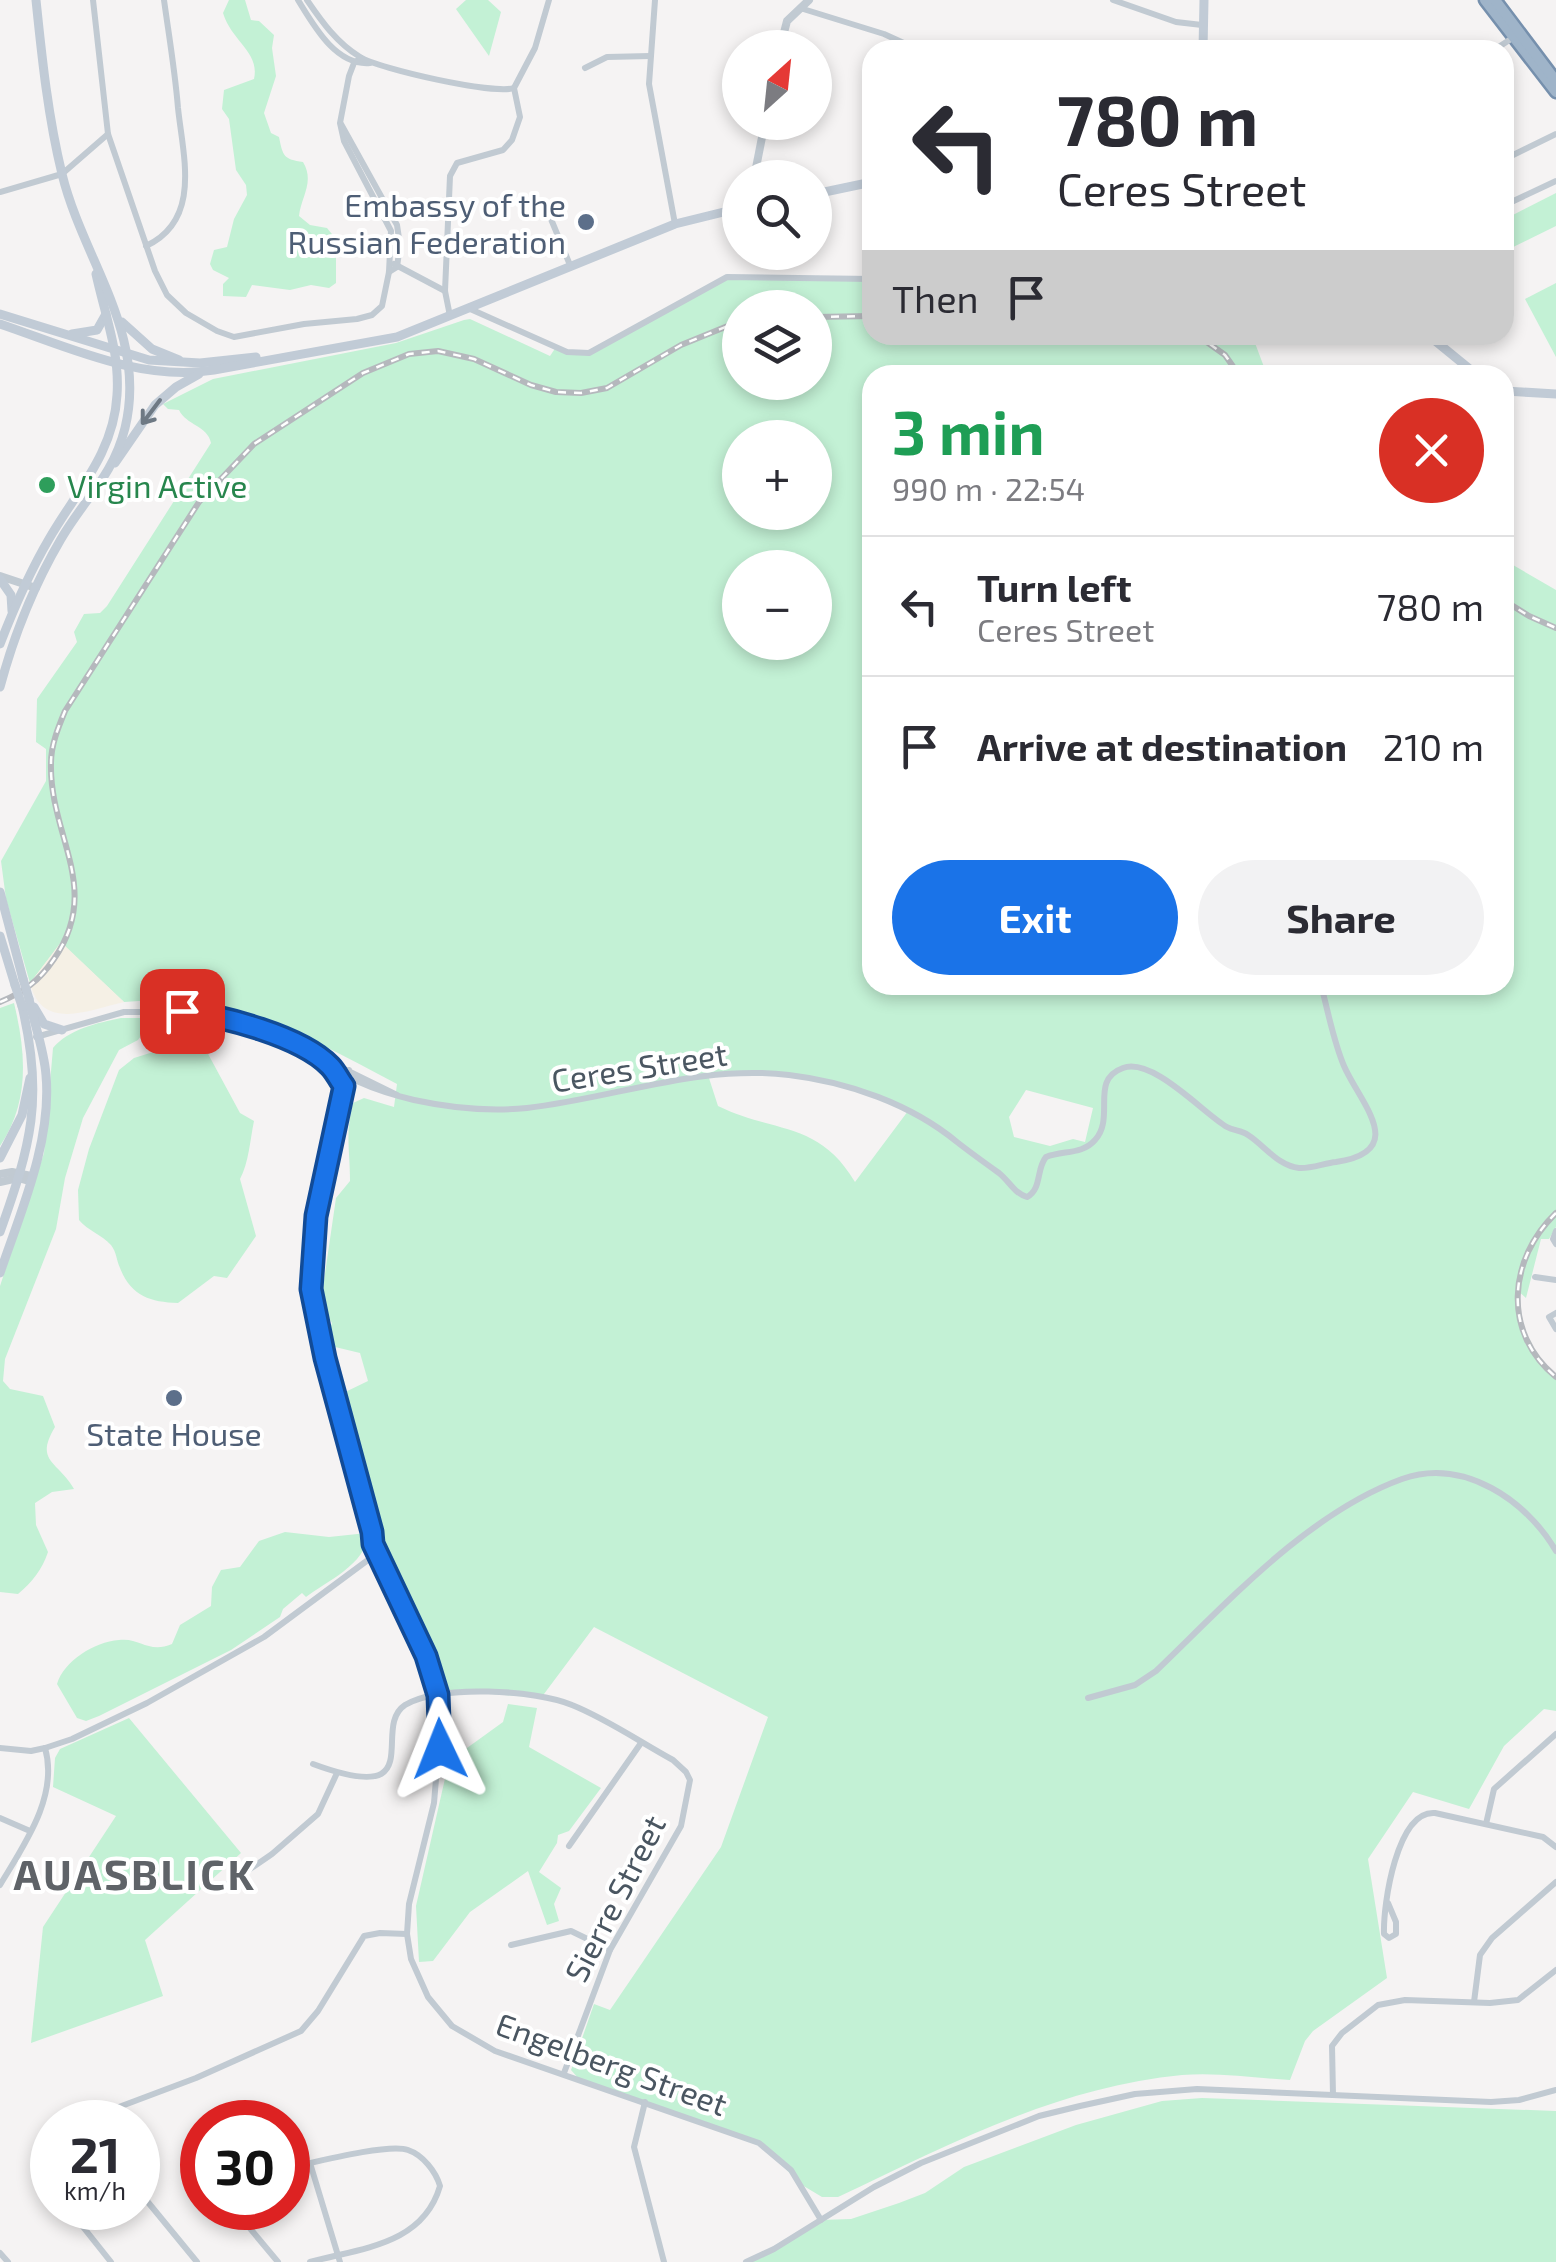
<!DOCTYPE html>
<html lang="en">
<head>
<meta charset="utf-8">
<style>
	:root { --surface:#fff; --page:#f2f2f3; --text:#2b2b33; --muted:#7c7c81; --line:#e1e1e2; --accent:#1a73e8 }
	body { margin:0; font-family:"Exo 2",sans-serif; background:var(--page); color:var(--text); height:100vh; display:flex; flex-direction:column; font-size:38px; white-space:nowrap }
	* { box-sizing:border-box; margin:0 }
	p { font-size:32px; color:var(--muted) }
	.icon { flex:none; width:55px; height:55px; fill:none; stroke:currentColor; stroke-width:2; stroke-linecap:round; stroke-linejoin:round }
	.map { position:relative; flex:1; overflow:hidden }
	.sheet { position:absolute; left:862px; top:365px; width:652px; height:630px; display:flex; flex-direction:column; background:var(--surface); border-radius:30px; box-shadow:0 5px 15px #0003 }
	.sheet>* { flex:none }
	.guide { position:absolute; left:862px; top:40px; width:652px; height:305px; border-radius:30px; box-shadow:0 5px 15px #0003; background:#fff; color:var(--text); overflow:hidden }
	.needle { width:65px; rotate:27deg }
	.controls { position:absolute; left:722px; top:30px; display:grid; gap:20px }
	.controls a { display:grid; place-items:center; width:110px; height:110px; border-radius:50%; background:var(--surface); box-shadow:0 5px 15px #0003; font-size:50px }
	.speed { position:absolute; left:30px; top:2100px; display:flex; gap:20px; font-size:50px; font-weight:700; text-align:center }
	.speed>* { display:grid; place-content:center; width:130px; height:130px; border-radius:50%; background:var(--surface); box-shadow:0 5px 15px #0003; line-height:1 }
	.speed small { font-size:25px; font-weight:400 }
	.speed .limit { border:15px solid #d22; background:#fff; color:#111 }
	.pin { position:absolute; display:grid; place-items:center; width:85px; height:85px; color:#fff; margin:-42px; border-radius:20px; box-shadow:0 5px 15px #0006 }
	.me { position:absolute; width:110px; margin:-55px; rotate:358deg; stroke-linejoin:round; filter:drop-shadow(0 0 8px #0008) }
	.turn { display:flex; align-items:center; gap:35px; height:210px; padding:0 30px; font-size:45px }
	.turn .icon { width:130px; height:130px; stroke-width:2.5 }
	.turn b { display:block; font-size:70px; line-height:85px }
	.then { display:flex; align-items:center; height:95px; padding:0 30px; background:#0003; gap:20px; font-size:38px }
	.round { display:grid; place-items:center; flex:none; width:105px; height:105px; border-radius:52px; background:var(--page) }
	.headline { display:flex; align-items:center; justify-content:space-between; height:170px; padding:0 30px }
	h1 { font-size:60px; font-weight:700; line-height:75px; color:#1e9e55 }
	.primary-button { display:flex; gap:20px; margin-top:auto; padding:20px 30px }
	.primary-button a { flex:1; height:115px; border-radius:60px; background:var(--accent); color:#fff; font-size:40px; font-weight:700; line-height:115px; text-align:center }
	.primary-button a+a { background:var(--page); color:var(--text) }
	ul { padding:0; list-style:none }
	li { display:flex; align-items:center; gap:30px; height:140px; padding:0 30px; border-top:2px solid var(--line) }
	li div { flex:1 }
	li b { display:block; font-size:38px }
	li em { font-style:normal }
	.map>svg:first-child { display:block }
	.green { fill:#c3f1d5; fill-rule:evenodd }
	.sand { fill:#f5f0e5 }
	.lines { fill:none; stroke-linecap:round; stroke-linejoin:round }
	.trunk-casing { stroke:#7690ad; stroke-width:15 }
	.minor { stroke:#c1cad2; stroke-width:6 }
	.tertiary { stroke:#c1cad2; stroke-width:8 }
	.secondary { stroke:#c1cbd6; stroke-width:9 }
	.trunk { stroke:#9fb4c9; stroke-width:10 }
	.rail-casing { stroke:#b5b8bd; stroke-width:6 }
	.rail { stroke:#fff; stroke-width:2.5; stroke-dasharray:8; stroke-linecap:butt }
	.secondary-bridge { stroke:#c1cbd6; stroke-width:9 }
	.oneway { stroke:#6e7984 }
	.route-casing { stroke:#114b97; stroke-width:25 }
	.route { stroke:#1a73e8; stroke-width:18 }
	.service-dot { fill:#5c6f8a; stroke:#fff; stroke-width:4 }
	.leisure-dot { fill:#2e9e5b; stroke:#fff; stroke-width:4 }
	.labels { text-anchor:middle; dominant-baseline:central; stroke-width:8; stroke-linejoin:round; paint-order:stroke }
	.service-label { font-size:32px; fill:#4e5e75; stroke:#fff; text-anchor:end }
	.leisure-label { font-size:32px; fill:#27864d; stroke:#fff; text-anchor:start }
	.street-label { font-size:32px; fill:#4a5661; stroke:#fff }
	.district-label { font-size:42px; font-weight:bold; letter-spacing:2.5px; fill:#5f6368; stroke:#fff }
</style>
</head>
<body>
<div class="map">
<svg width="1556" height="2262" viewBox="0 0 1556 2262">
	<rect width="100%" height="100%" fill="#f5f3f3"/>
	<!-- green -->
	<g class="green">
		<path d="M 229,0 L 245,0 L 251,20 L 259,21 L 274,35 L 272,48 L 276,76 L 264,113 L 271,133 L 279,137 C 283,157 284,159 303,162 C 315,182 301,197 299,216 L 310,225 L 327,228 L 336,239 L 336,283 L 329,288 L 311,285 L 290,290 L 252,285 L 246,297 L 223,296 L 223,284 L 229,278 L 213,270 L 210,264 L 214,250 L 227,247 L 234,219 L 247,195 L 246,185 L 236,170 L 229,119 L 222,109 L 224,90 L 254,79 C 260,52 232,42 223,13 Z"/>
		<polygon points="466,0 488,0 501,12 489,56 456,9"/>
		<polygon points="1556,193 1556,226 1505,251 1505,219"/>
		<path d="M 872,279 L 872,335 L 1252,335 L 1267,375 L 872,375 L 872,985 L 1505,985 L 1505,577 L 1513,565 L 1556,590 L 1556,1227 L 1549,1239 L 1541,1239 L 1526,1298 L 1517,1290 C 1522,1324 1528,1354 1556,1377 L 1556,1711 L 1544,1709 L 1504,1746 L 1469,1809 L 1413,1792 L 1368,1859 L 1387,1978 L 1313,2031 L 1305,2041 L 1290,2080 C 1255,2078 1217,2072 1182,2075 C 1058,2087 949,2144 838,2197 L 822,2197 L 802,2185 L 759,2143 L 579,2079 L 571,2070 L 594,2004 L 610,2010 L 721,1847 L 768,1717 L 594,1627 L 541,1698 L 481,1693 L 438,1695 L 426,1656 L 373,1532 L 337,1396 L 368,1381 L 360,1353 L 331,1346 L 328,1334 L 332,1323 L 324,1311 L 322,1294 L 336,1198 L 350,1181 C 350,1149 345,1135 353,1103 L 364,1098 L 394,1107 L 397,1084 C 304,1035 234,993 124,1002 L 61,943 L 30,983 L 6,899 L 1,861 L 46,781 L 46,749 L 36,742 L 37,699 L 77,642 L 74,632 L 84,614 L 100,613 L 107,606 L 211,443 C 208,426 186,425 179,410 L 168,409 L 163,404 L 213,379 L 396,343 L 464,320 L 470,319 L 550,356 L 556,347 L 580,355 L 721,280 ZM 740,308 L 815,308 L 815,382 L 740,382 ZM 740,438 L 815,438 L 815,512 L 740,512 ZM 740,568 L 815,568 L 815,642 L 740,642 ZM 784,1074 L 852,1088 L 908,1111 L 855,1182 C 818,1120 775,1134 718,1106 L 708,1075 ZM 1026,1090 L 1093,1108 L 1085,1142 L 1073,1139 L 1050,1146 L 1014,1137 L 1009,1117 Z"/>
		<polygon points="1556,283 1556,357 1525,299"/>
		<path d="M 14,1003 C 26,1053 30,1101 0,1146 L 0,1008 Z"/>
		<path d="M 121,1018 L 141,1018 L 143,1033 L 138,1040 L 119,1050 L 83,1118 L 65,1178 L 56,1229 L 5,1359 L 3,1381 L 10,1389 L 43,1396 L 55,1427 C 34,1462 58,1461 74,1489 L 52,1492 L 35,1503 L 36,1525 L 48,1552 C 42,1570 32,1582 18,1594 L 0,1592 L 0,1286 L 44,1153 L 53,1048 C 69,1029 97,1023 121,1018 Z"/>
		<path d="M 166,1048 L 207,1052 L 240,1113 L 254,1121 C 250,1140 249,1162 240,1179 L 256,1236 L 227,1278 L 214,1276 L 178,1303 C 150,1302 131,1296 120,1268 C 116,1259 117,1253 111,1245 C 101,1234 88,1231 79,1220 L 78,1190 L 89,1149 L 119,1070 L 134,1058 Z"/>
		<path d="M 285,1532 L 329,1537 L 367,1533 C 370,1562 326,1582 306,1597 L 302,1593 L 283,1609 L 280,1617 L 231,1650 L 99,1716 L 86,1721 L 77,1718 L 57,1684 C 64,1661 94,1642 119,1640 C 140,1637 148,1654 172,1644 L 180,1625 L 211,1606 L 212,1587 L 221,1570 L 240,1567 L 259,1541 Z"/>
		<polygon points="508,1704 537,1708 529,1747 601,1788 569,1831 558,1835 557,1843 539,1872 561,1888 554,1904 559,1921 547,1925 528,1871 470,1912 433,1961 419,1962 416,1906 449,1761 503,1722"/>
		<polygon points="129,1718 241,1853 145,1940 163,1996 31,2043 43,1927 116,1816 53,1787 55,1758 60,1749"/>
		<polygon points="1202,2098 1556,2111 1556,2262 746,2262 821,2220 851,2219 899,2203 925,2193 964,2167 1076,2125 1162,2101"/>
	</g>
	<!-- sand -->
	<path class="sand" d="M 61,942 L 124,1002 C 89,1010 42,1032 30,983 Z"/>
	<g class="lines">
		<defs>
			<g id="trunk">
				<polyline points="1485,0 1556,92"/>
				<polyline points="1495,0 1556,81"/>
			</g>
		</defs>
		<!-- trunk casing -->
		<use href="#trunk" class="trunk-casing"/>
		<!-- minor -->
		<g class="minor">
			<polyline points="93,0 108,134 155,271 167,295 186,313 217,331 234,337 304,324 357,319 372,315 382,306 389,272 391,231 344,141 340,123 349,76 354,63 361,58"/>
			<path d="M 298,0 C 314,26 336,66 370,63"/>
			<path d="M 307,0 C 322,22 337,43 360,57 C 379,69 495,95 514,88"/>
			<polyline points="655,0 649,84 675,224"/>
			<polyline points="1113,0 1176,22 1202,25"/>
			<polyline points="800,8 884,34 919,50"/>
			<polyline points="1494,50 1514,37"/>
			<polyline points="585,68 607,57 650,56"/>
			<polyline points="341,124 397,225 400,245 397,267 389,272"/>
			<polyline points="1505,159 1556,134"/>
			<polyline points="0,192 62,174 108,134"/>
			<polyline points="1505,205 1556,181"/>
			<polyline points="546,207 570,265"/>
			<path d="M 146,246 C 202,220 183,156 178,108 C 175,71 169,36 164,0"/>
			<polyline points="394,264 445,291"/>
			<polyline points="468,308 567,352 589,353 727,277 872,279"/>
			<polyline points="450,316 445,291 450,176 457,163 503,150 512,140 520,117 514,88 535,48 549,0"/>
			<polyline points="36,1037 124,1012 194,1012 240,1022 277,1036 397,1095"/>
			<path d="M 318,1057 C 345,1080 380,1092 414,1100 C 451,1108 489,1112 527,1108 C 615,1098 699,1064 789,1075 C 848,1082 911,1104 957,1142 C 971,1153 985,1163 999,1173 C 1010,1182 1014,1193 1027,1197 C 1042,1189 1036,1169 1046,1157 C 1063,1150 1082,1155 1095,1140 C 1116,1117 1089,1080 1123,1068 C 1153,1057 1204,1114 1227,1127 C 1234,1131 1241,1130 1248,1135 C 1264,1145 1278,1166 1299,1168 C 1310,1169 1325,1163 1336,1162 C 1410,1151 1360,1103 1344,1066 C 1333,1040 1328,1011 1321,985"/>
			<polyline points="349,1070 316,1216 311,1289 353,1465 373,1532 394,1583"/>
			<polyline points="1556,1231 1553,1239 1556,1244"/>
			<polyline points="1535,1277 1556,1280"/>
			<polyline points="1556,1313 1549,1317 1556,1329"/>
			<polyline points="373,1532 376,1554 419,1635 438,1695 441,1719 434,1803 409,1904 407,1934 411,1959 428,1997 452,2026 495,2051 759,2143 791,2170 821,2220"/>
			<path d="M 1088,1698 L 1135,1685 L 1156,1671 C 1227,1603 1308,1513 1402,1479 C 1464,1457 1527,1501 1556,1551"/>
			<polyline points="0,1748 31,1751 45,1748 72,1739 147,1703 264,1637 376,1554"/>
			<path d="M 313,1764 C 432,1808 370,1728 405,1705 C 439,1684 537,1690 572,1705 C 607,1719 640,1742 673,1760 L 686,1772 L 690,1780 L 681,1826 L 610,1950 L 564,2073"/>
			<polyline points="0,1818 30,1831"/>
			<polyline points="1486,1824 1494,1789 1556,1734"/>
			<polyline points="569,1846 641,1743"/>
			<path d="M 0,1885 C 24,1845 59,1796 45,1748"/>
			<polyline points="225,1886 272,1854 318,1814 337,1773"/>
			<path d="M 1388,1903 L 1396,1922 L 1396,1934 L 1389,1938 L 1384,1934 C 1383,1904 1397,1810 1435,1813 L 1543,1837 L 1556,1847"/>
			<polyline points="511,1945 571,1931 610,1950"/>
			<polyline points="1474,2002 1480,1955 1492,1938 1556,1882"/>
			<polyline points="1333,2095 1332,2046 1342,2033 1378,2005 1405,2000 1490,2003 1518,2000 1556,1970"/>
			<polyline points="645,2102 634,2147 664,2262"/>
			<polyline points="79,2122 196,2078 301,2031 318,2011 364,1936 380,1933 407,1934"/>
			<polyline points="310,2163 340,2262"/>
			<path d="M 288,2168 C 312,2163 388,2143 408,2150 C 423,2155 436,2172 440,2186 C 423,2245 361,2248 310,2262"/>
			<polyline points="138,2190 197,2262"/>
			<polyline points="68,2208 111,2262"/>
			<polyline points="233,2208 278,2262"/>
			<polyline points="0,2253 8,2262"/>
			<polyline points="746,2262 774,2249 874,2187 921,2163 1039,2116 1080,2106 1135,2094 1197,2089 1491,2102 1519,2100 1556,2090"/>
		</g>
		<!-- tertiary -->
		<g class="tertiary">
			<polyline points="780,48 787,21 809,0"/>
			<polyline points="754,178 765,122"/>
			<polyline points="0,576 36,588"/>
			<polyline points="0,1174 12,1172 31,1176"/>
			<polyline points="0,1182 18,1178 29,1181"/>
		</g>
		<!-- secondary -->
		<g class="secondary">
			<polyline points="1203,50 1204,0"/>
			<polyline points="815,194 872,182"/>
			<polyline points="0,314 149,360 200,363 256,357"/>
			<polyline points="122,322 152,349 179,360"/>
			<path d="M 0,324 C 68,347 141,382 214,370 L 397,337 L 675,224 L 740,208"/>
			<polyline points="72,334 97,330 106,314"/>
			<polyline points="1428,335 1477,375"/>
			<polyline points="1505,391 1556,394"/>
			<polyline points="115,463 155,405 176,387 199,374"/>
			<polyline points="0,579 11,595 12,611"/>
			<path d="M 0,644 C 14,608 29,573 49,539 C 76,492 114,453 117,395 C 120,353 105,315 96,274"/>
			<path d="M 0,687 C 14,635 34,585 61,539 C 85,498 113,476 125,428 C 148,334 83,260 62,174 C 48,117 42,58 36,0"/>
			<polyline points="0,892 23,979"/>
			<polyline points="0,936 15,985"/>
			<polyline points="34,1007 44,1024 62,1030"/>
			<polyline points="0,1158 22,1115 30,1078"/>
			<path d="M 0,1232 C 31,1145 44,1098 22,1006"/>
			<path d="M 0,1273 C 21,1211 52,1141 46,1075 C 44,1049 34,1024 29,999"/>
		</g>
		<!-- trunk -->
		<use href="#trunk" class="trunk"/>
		<defs>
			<g id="rail">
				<polyline points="815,317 872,316"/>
				<polyline points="1197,335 1225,355 1239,375"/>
				<polyline points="1505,601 1529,616 1556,628"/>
				<path d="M 0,1002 C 24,992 39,981 54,959 C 103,888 49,836 51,763 C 51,745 58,728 65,711 L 199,502 L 254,444 L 363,373 L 409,354 L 438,351 L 474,359 L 531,385 L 556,392 L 581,393 L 607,388 L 681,345 L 740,321"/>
				<path d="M 1556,1213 C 1508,1259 1502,1333 1556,1377"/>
			</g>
		</defs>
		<!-- rail casing -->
		<use href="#rail" class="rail-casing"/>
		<!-- rail -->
		<use href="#rail" class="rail"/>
		<!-- secondary-bridge -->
		<g class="secondary-bridge">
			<polyline points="23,979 29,999"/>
			<polyline points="15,985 22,1006"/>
		</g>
	</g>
	<!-- one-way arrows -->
	<defs><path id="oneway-shaft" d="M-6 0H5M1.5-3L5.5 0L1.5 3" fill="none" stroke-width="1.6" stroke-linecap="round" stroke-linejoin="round" transform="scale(2.5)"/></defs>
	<use class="oneway" href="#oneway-shaft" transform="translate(151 412) rotate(127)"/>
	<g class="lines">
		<defs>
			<path id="route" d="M 182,1011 C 223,1016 301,1036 330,1066 C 336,1072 339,1080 344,1086 L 316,1216 L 311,1289 L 325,1358 L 372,1532 L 373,1544 L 426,1656 L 438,1695 L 440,1749"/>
		</defs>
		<!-- route casing -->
		<use href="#route" class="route-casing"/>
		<!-- route -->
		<use href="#route" class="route"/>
	</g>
	<!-- markers -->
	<g class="service-dot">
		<circle cx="586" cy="222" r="10"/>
		<circle cx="174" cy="1398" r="10"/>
	</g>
	<circle class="leisure-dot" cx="47" cy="485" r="10"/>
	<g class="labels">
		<!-- service labels -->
		<g class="service-label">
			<text x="566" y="204">Embassy of the<tspan x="566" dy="37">Russian Federation</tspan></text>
			<text x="174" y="1433" text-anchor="middle">State House</text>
		</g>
		<!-- leisure labels -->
		<g class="leisure-label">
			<text x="67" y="485">Virgin Active</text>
		</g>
		<!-- street labels -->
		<g class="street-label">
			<text transform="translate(639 1066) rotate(-9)">Ceres Street</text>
			<text transform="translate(614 1898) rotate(-63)">Sierre Street</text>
			<text transform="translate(612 2063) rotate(20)">Engelberg Street</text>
		</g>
		<!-- district labels -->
		<g class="district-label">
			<text x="135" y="1873">AUASBLICK</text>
		</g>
	</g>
</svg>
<div class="controls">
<a><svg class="needle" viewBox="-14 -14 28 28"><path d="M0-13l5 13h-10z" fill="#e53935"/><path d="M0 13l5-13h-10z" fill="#7c7c81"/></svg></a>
<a><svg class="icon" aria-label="search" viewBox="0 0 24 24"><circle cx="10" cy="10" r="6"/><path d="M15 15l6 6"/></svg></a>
<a><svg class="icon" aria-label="layers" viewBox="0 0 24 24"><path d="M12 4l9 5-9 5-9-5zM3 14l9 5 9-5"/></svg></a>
<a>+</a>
<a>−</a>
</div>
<div class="speed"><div>21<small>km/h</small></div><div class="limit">30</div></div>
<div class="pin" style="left:182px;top:1011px;background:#d93025"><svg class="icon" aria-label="arrive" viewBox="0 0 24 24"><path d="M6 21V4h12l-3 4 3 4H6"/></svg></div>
<svg class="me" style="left:440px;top:1749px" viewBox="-20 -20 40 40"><path d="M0-17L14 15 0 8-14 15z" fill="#1a73e8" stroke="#fff" stroke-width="4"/></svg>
<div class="guide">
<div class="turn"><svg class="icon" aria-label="left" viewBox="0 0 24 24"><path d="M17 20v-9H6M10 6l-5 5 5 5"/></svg><div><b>780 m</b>Ceres Street</div></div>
<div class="then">Then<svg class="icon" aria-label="arrive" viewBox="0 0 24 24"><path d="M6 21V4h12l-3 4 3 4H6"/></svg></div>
</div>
<section class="sheet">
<div class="headline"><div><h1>3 min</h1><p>990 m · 22:54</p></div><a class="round" style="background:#d93025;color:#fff"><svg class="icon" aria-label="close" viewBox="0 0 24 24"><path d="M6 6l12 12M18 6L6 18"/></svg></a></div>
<ul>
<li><svg class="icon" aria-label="left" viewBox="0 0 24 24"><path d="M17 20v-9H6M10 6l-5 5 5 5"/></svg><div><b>Turn left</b><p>Ceres Street</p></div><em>780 m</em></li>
<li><svg class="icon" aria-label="arrive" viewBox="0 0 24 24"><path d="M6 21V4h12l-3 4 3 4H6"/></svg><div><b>Arrive at destination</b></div><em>210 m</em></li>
</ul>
<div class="primary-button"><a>Exit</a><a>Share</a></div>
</section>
</div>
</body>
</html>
